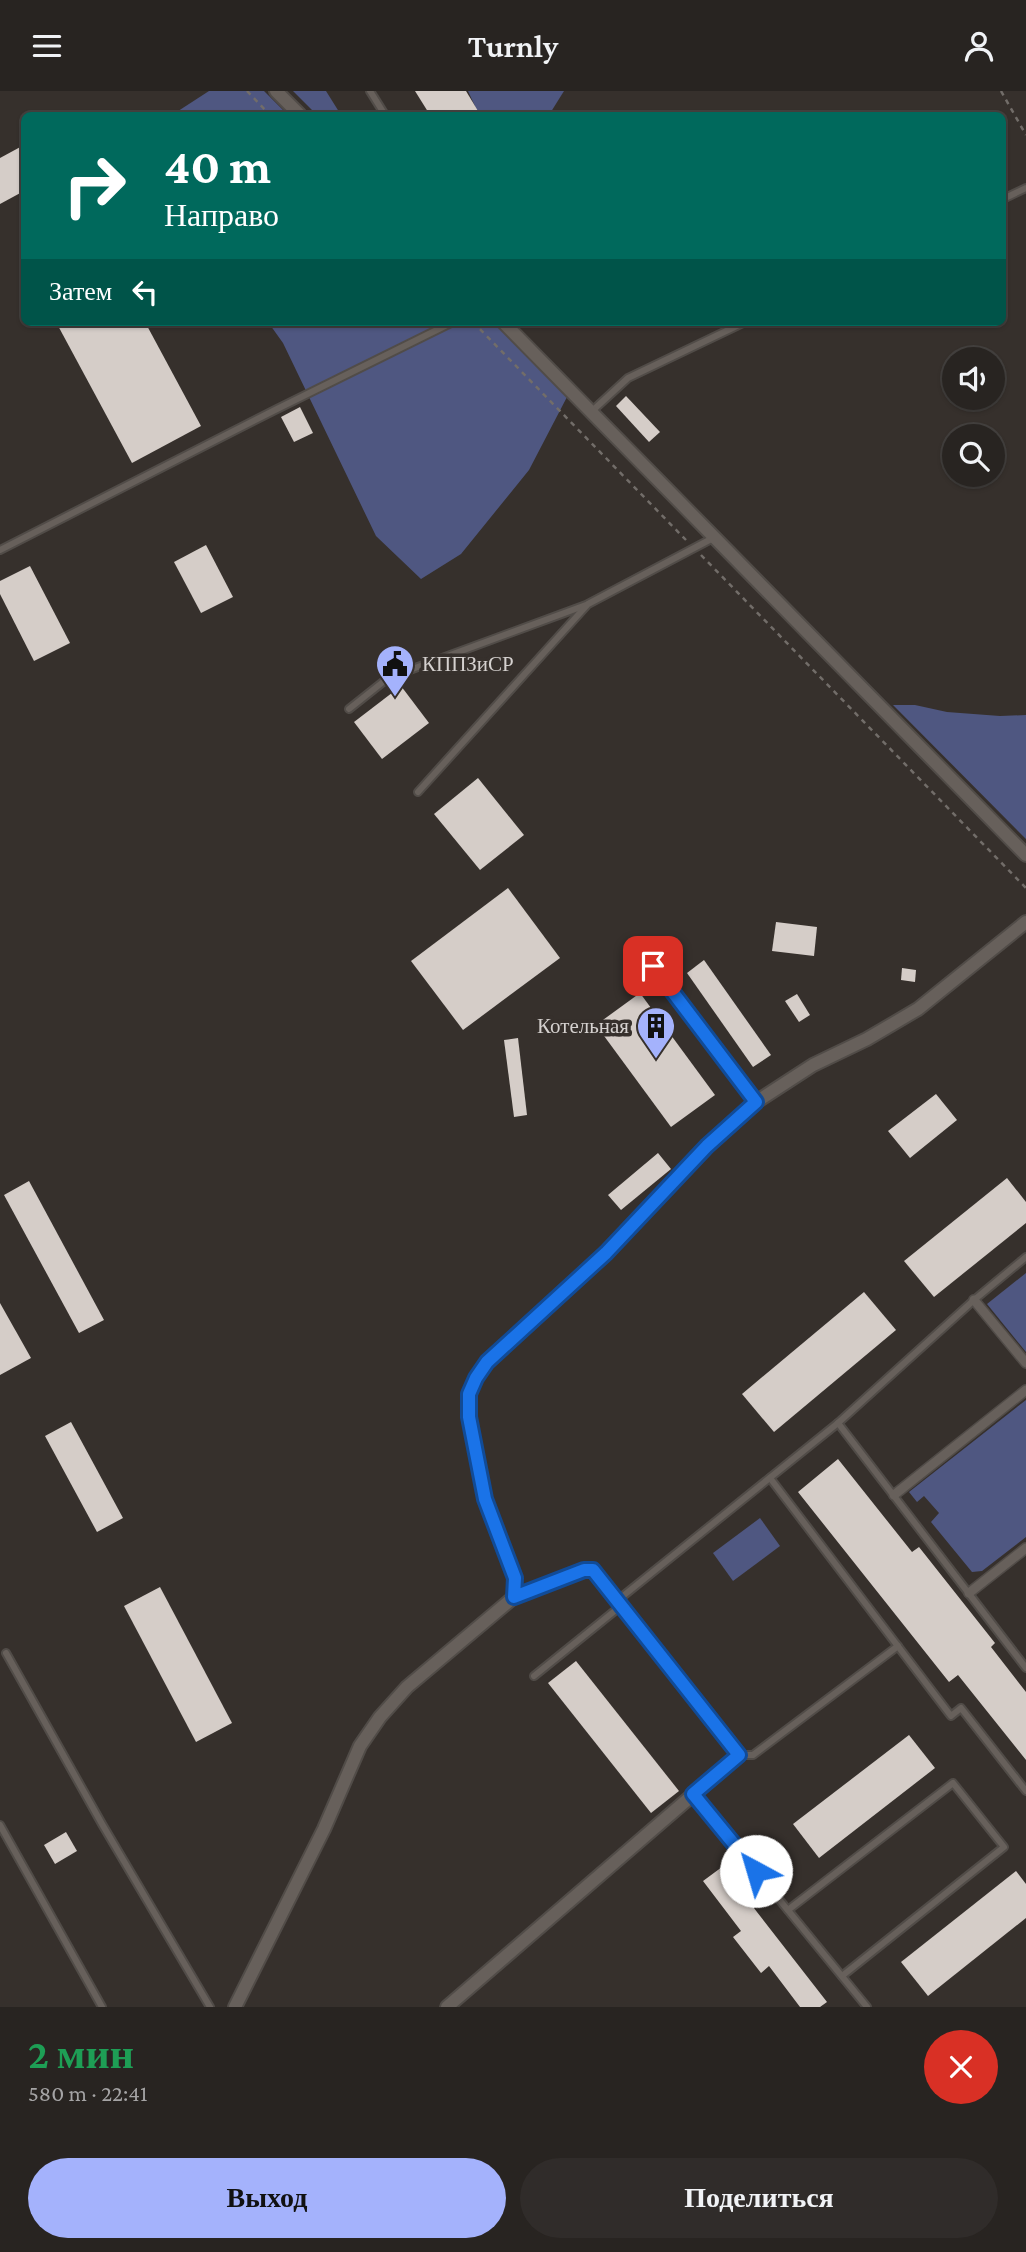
<!DOCTYPE html>
<html lang="ru">
<head>
<meta charset="utf-8">
<style>
	:root { --surface:#282421; --page:#302c2a; --text:#f1f3f6; --muted:#a5a4a5; --line:#44413f; --accent:#a4b2fc }
	body { margin:0; font-family:"Crimson Pro",serif; background:var(--page); color:var(--text); height:100vh; display:flex; flex-direction:column; font-size:26px; white-space:nowrap }
	* { box-sizing:border-box; margin:0 }
	p { font-size:23px; color:var(--muted) }
	.icon { flex:none; width:38px; height:38px; fill:none; stroke:currentColor; stroke-width:2; stroke-linecap:round; stroke-linejoin:round }
	.map { position:relative; height:1916px; overflow:hidden }
	.panel { display:flex; flex-direction:column; background:var(--surface); flex:1 }
	.panel>* { flex:none }
	.guide { position:absolute; left:21px; top:21px; width:985px; height:214px; border-radius:10px; box-shadow:0 2px 5px #0004,0 0 0 2px var(--line); background:#00695c; color:#fff; overflow:hidden }
	.controls { position:absolute; left:942px; top:256px; display:grid; gap:14px }
	.controls a { display:grid; place-items:center; width:63px; height:63px; border-radius:50%; background:var(--surface); box-shadow:0 2px 5px #0004,0 0 0 2px var(--line); font-size:35px }
	.pin { position:absolute; display:grid; place-items:center; width:60px; height:60px; color:#fff; margin:-30px; border-radius:14px; box-shadow:0 4px 10px #0006 }
	.me { position:absolute; width:77px; margin:-38px; rotate:321deg; stroke-linejoin:round; filter:drop-shadow(0 0 5px #0008) }
	.turn { display:flex; align-items:center; gap:24px; height:147px; padding:0 28px; font-size:32px }
	.turn .icon { width:91px; height:91px; stroke-width:2.5 }
	.turn b { display:block; font-size:49px; line-height:60px }
	.then { display:flex; align-items:center; height:66px; padding:0 28px; background:#0003; gap:14px; font-size:26px }
	.round { display:grid; place-items:center; flex:none; width:74px; height:74px; border-radius:37px; background:var(--page) }
	.summary { display:flex; align-items:center; justify-content:space-between; height:119px; padding:0 28px }
	h1 { font-size:42px; font-weight:600; line-height:52px; color:#1e9e55 }
	.button { display:flex; gap:14px; margin-top:auto; padding:14px 28px }
	.button a { flex:1; height:80px; border-radius:42px; background:var(--accent); color:#111; font-size:28px; font-weight:600; line-height:80px; text-align:center }
	.button a+a { background:var(--page); color:var(--text) }
	header { display:flex; justify-content:space-between; align-items:center; height:91px; padding:0 28px; background:var(--surface); font-size:32px; font-weight:600 }
	.map>svg:first-child { display:block }
	.green { fill:#4f5781 }
	.building { fill:#d5cdc8 }
	.lines { fill:none; stroke-linecap:round; stroke-linejoin:round }
	.service-casing { stroke:#514c48; stroke-width:10 }
	.pedestrian-casing { stroke:#514c48; stroke-width:12 }
	.minor-casing { stroke:#514c48; stroke-width:16 }
	.path { stroke:#726d69; stroke-width:2.5; stroke-dasharray:5 5; stroke-linecap:butt }
	.service { stroke:#67605b; stroke-width:6 }
	.pedestrian { stroke:#67605b; stroke-width:9 }
	.minor { stroke:#67605b; stroke-width:12 }
	.route-casing { stroke:#114b97; stroke-width:18 }
	.route { stroke:#1a73e8; stroke-width:12 }
	.labels { text-anchor:middle; dominant-baseline:central; stroke-width:7; stroke-linejoin:round; paint-order:stroke }
	.poi-label { font-size:21px; fill:#d5d1cf; stroke:#36302c; text-anchor:start }
</style>
</head>
<body>
<header><svg class="icon" aria-label="menu" viewBox="0 0 24 24"><path d="M4 6h16M4 12h16M4 18h16"/></svg>Turnly<svg class="icon" aria-label="person" viewBox="0 0 24 24"><circle cx="12" cy="8" r="4"/><path d="M4 21q1-7 8-7t8 7"/></svg></header>
<div class="map">
<svg width="1026" height="1916" viewBox="0 0 1026 1916">
	<rect width="100%" height="100%" fill="#36302c"/>
	<!-- green -->
	<g class="green">
		<polygon points="209,0 264,0 288,24 172,24"/>
		<polygon points="293,0 326,0 341,24 317,24"/>
		<polygon points="468,0 564,0 549,24 479,24"/>
		<polygon points="268,231 493,231 567,306 529,379 461,463 421,488 376,445 283,252"/>
		<polygon points="893,614 915,614 947,621 1000,625 1026,624 1026,748"/>
		<polygon points="1026,1182 1026,1261 987,1213"/>
		<polygon points="1026,1309 1026,1446 982,1480 972,1481 931,1431 939,1422 924,1405 917,1411 909,1401"/>
		<polygon points="760,1427 780,1455 733,1490 713,1462"/>
	</g>
	<!-- building -->
	<g class="building">
		<polygon points="415,0 466,0 478,20 471,24 430,24"/>
		<polygon points="24,54 24,100 0,113 0,67"/>
		<polygon points="56,231 145,231 201,335 132,372"/>
		<polygon points="626,305 660,341 649,351 616,315"/>
		<polygon points="300,316 313,342 294,351 281,326"/>
		<polygon points="206,454 233,506 201,522 174,471"/>
		<polygon points="30,475 70,552 34,570 0,503 0,490"/>
		<polygon points="401,595 429,632 382,668 354,631"/>
		<polygon points="478,687 524,744 480,779 434,723"/>
		<polygon points="508,797 560,867 463,939 411,870"/>
		<polygon points="776,831 817,836 814,865 772,860"/>
		<polygon points="704,869 771,964 753,976 687,882"/>
		<polygon points="902,877 916,879 915,891 901,889"/>
		<polygon points="640,902 715,1004 671,1036 596,934"/>
		<polygon points="797,903 810,924 799,931 785,910"/>
		<polygon points="518,947 527,1024 514,1026 504,949"/>
		<polygon points="936,1003 957,1029 910,1067 888,1040"/>
		<polygon points="658,1062 671,1078 621,1119 608,1104"/>
		<polygon points="1007,1087 1026,1111 1026,1132 934,1206 904,1170"/>
		<polygon points="29,1090 104,1229 79,1242 4,1104"/>
		<polygon points="864,1201 896,1239 774,1341 742,1303"/>
		<polygon points="0,1212 31,1267 0,1284"/>
		<polygon points="71,1331 123,1427 97,1441 45,1345"/>
		<polygon points="838,1368 912,1461 919,1456 995,1552 991,1556 1026,1601 1026,1669 958,1584 949,1591 798,1401"/>
		<polygon points="160,1496 232,1632 196,1651 124,1515"/>
		<polygon points="576,1570 679,1700 651,1722 548,1592"/>
		<polygon points="909,1644 935,1677 819,1767 793,1733"/>
		<polygon points="66,1741 77,1760 55,1773 44,1754"/>
		<polygon points="722,1776 827,1911 820,1916 800,1916 769,1875 761,1882 733,1846 741,1840 703,1790"/>
		<polygon points="1016,1780 1026,1793 1026,1827 928,1905 901,1871"/>
	</g>
	<g class="lines">
		<defs>
			<g id="service">
				<polyline points="370,0 385,24"/>
				<polyline points="1003,108 1026,97"/>
				<polyline points="591,321 628,287 745,231"/>
				<polyline points="0,459 277,318 453,231"/>
				<polyline points="349,618 388,587 586,514"/>
				<polyline points="418,701 588,513 715,446"/>
				<polyline points="653,875 756,1011"/>
				<polyline points="838,1332 1026,1577"/>
				<polyline points="770,1387 951,1625 961,1617 1026,1700"/>
				<polyline points="514,1506 584,1479 593,1479 739,1664 753,1664 898,1555"/>
				<polyline points="618,1509 838,1332 974,1209 1026,1166"/>
				<polyline points="6,1562 102,1733 210,1916"/>
				<polyline points="534,1585 622,1514"/>
				<polyline points="693,1703 867,1916"/>
				<polyline points="0,1734 102,1916"/>
				<polyline points="788,1819 953,1692 1004,1756 842,1885"/>
			</g>
			<g id="pedestrian">
				<polyline points="974,1209 1026,1272"/>
				<polyline points="894,1404 1026,1299"/>
				<polyline points="969,1502 1026,1457"/>
			</g>
			<g id="minor">
				<polyline points="276,0 300,24"/>
				<polyline points="503,231 1026,764"/>
				<polyline points="235,1916 324,1738 360,1655 380,1626 407,1596 514,1506 515,1487 485,1408 469,1326 469,1303 476,1287 487,1271 606,1162 707,1055 756,1011 813,974 867,948 918,918 1026,831"/>
				<polyline points="447,1916 739,1664"/>
			</g>
		</defs>
		<!-- service casing -->
		<use href="#service" class="service-casing"/>
		<!-- pedestrian casing -->
		<use href="#pedestrian" class="pedestrian-casing"/>
		<!-- minor casing -->
		<use href="#minor" class="minor-casing"/>
		<!-- path -->
		<g class="path">
			<polyline points="247,0 270,24"/>
			<polyline points="1001,0 1026,44"/>
			<polyline points="473,231 686,449"/>
			<polyline points="701,464 1026,797"/>
		</g>
		<!-- service -->
		<use href="#service" class="service"/>
		<!-- pedestrian -->
		<use href="#pedestrian" class="pedestrian"/>
		<!-- minor -->
		<use href="#minor" class="minor"/>
	</g>
	<g class="lines">
		<defs>
			<polyline id="route" points="653,875 756,1011 707,1055 606,1162 487,1271 476,1287 469,1303 469,1326 485,1408 515,1487 514,1506 584,1479 593,1479 739,1664 693,1703 756,1780"/>
		</defs>
		<!-- route casing -->
		<use href="#route" class="route-casing"/>
		<!-- route -->
		<use href="#route" class="route"/>
	</g>
	<!-- icons -->
	<defs>
		<symbol id="civic-pin" viewBox="-11 -11 22 30"><path d="M0 17L-7.5 6A9.5 9.5 0 1 1 7.5 6Z" fill="#a4b2fc" stroke="#36302c"/><path d="M-.6-6.5H3V-4.5H.6V-3L4-1V1h2V6H-6V1h2V-1L-.6-3ZM-1.2 2.5V6h2.4V2.5Z" fill="#111"/></symbol>
		<symbol id="building-pin" viewBox="-11 -11 22 30"><path d="M0 17L-7.5 6A9.5 9.5 0 1 1 7.5 6Z" fill="#a4b2fc" stroke="#36302c"/><path d="M-4-6H4V6H1V3H-1V6H-4ZM-2.5-4.3h1.7v1.8h-1.7ZM.8-4.3h1.7v1.8H.8ZM-2.5-1h1.7V.8h-1.7ZM.8-1h1.7V.8H.8Z" fill="#111"/></symbol>
	</defs>
	<g fill-rule="evenodd">
		<use href="#civic-pin" x="373" y="551" width="44" height="60"/>
		<use href="#building-pin" x="634" y="913" width="44" height="60"/>
	</g>
	<g class="labels">
		<!-- poi labels -->
		<g class="poi-label">
			<text x="422" y="573">КППЗиСР</text>
			<text x="629" y="935" text-anchor="end">Котельная</text>
		</g>
	</g>
</svg>
<div class="controls">
<a><svg class="icon" aria-label="sound" viewBox="0 0 24 24"><path d="M4 9h4l5-4v14l-5-4H4zM17 9q2 3 0 6"/></svg></a>
<a><svg class="icon" aria-label="search" viewBox="0 0 24 24"><circle cx="10" cy="10" r="6"/><path d="M15 15l6 6"/></svg></a>
</div>
<div class="pin" style="left:653px;top:875px;background:#d93025"><svg class="icon" aria-label="arrive" viewBox="0 0 24 24"><path d="M6 21V4h12l-3 4 3 4H6"/></svg></div>
<svg class="me" style="left:756px;top:1780px" viewBox="-20 -20 40 40"><circle r="19" fill="#fff"/><path d="M0-13L10 11 0 6-10 11z" fill="#1a73e8"/></svg>
<div class="guide">
<div class="turn"><svg class="icon" aria-label="right" viewBox="0 0 24 24"><path d="M7 20v-9h11M14 6l5 5-5 5"/></svg><div><b>40 m</b>Направо</div></div>
<div class="then">Затем<svg class="icon" aria-label="left" viewBox="0 0 24 24"><path d="M17 20v-9H6M10 6l-5 5 5 5"/></svg></div>
</div>
</div>
<section class="panel">
<div class="summary"><div><h1>2 мин</h1><p>580 m · 22:41</p></div><a class="round" style="background:#d93025;color:#fff"><svg class="icon" aria-label="close" viewBox="0 0 24 24"><path d="M6 6l12 12M18 6L6 18"/></svg></a></div>
<div class="button"><a>Выход</a><a>Поделиться</a></div>
</section>
</body>
</html>
